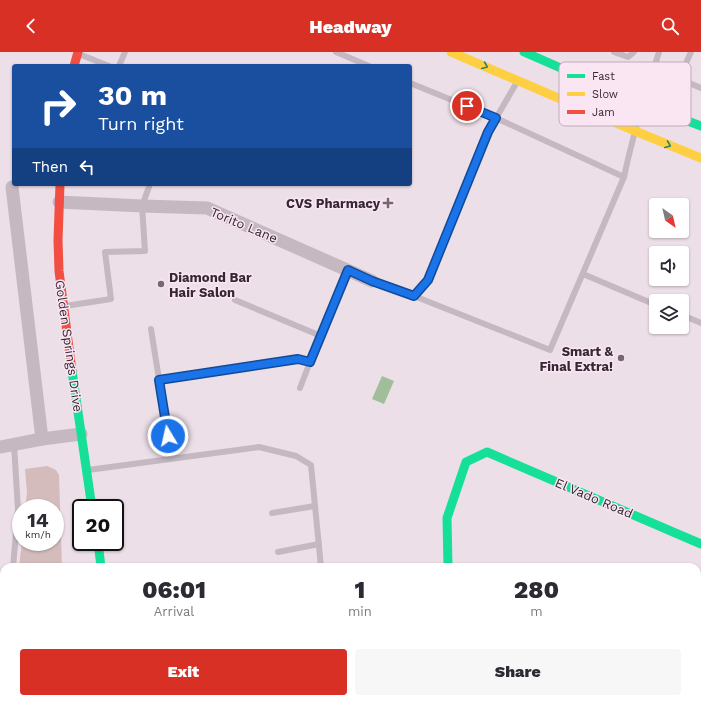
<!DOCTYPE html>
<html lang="en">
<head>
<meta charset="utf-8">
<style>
	:root { --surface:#fff; --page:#f7f7f7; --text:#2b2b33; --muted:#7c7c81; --accent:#d93025 }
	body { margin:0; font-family:"Work Sans",sans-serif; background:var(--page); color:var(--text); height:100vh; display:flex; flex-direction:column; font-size:15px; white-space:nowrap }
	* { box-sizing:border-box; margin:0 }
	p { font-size:13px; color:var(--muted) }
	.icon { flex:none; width:22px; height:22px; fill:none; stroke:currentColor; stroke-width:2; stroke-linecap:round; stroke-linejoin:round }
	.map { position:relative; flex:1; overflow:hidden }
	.details { position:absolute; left:0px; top:511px; width:701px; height:140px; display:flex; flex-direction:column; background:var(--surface); border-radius:12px 12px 0 0; box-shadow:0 1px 3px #0004 }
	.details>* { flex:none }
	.hud { position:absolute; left:12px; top:12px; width:400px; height:122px; border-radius:4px; box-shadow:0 1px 3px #0004; background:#1a4fa0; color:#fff; overflow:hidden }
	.needle { width:26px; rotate:146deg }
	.controls { position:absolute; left:649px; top:146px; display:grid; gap:8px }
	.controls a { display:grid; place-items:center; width:40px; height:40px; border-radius:4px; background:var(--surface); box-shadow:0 1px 3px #0004; font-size:20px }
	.speed { position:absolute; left:12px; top:447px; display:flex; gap:8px; font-size:20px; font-weight:700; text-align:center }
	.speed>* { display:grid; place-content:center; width:52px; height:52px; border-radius:50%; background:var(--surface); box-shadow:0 1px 3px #0004; line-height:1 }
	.speed small { font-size:10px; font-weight:400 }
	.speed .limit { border:2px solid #111; border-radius:6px; background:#fff; color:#111 }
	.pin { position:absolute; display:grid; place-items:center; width:34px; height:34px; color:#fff; margin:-17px; border:2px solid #fff; border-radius:50%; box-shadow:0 1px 4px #0007 }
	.me { position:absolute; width:44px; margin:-22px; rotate:351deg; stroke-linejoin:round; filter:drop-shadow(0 0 3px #0008) }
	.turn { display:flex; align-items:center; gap:14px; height:84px; padding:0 20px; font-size:18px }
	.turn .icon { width:52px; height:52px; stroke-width:2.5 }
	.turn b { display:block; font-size:28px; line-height:34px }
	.then { display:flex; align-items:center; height:38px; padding:0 20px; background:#0003; gap:8px; font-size:15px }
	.eta { display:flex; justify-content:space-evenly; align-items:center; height:68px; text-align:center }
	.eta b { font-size:24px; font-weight:800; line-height:28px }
	.cta { display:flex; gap:8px; margin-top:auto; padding:8px 20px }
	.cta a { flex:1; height:46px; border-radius:4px; background:var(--accent); color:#fff; font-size:16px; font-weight:800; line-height:46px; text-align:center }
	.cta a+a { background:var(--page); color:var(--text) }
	header { display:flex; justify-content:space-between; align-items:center; height:52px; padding:0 20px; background:var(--accent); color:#fff; font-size:18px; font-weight:800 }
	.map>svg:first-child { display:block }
	.green { fill:#d4bcbd }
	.water { fill:#a0be9a }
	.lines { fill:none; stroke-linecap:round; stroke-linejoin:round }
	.lane { stroke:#c5b8c1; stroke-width:6 }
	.street { stroke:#c5b8c1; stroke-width:13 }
	.fast { stroke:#16e098; stroke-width:9 }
	.slow { stroke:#ffcf43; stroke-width:9 }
	.jam { stroke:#f24e42; stroke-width:9 }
	.oneway { stroke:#268466 }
	.route-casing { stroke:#114b97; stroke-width:10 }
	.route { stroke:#1a73e8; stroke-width:7 }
	.poi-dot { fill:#766773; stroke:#fae6f2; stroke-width:1.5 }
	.labels { text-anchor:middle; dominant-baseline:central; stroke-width:3; stroke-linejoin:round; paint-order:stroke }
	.poi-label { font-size:13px; font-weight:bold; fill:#362734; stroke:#fae6f2; text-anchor:end }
	.street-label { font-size:13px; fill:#362734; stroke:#fae6f2 }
	.key { fill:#fae6f2; stroke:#bfadb9; stroke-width:1 }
	.key-label { font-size:11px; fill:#362734 }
</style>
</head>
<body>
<header><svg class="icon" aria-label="back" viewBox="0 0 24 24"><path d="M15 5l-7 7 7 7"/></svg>Headway<svg class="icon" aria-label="search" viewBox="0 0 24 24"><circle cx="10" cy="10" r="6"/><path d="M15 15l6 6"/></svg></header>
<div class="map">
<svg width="701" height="651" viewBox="0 0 701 651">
	<rect width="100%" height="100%" fill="#ecdfe8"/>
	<!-- green -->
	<g class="green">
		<polygon points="47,414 56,418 59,423 62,515 19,515 22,490 55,490 55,456 25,456 27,441 25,417"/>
		<polygon points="4,573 4,618 0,617 0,575"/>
	</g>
	<!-- water -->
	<polygon class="water" points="382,324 394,329 384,352 372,347"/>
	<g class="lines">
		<!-- lane -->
		<g class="lane">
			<polyline points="336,0 369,14"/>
			<polyline points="614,0 628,5 634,0"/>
			<polyline points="691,0 681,22 682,28 701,36"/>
			<polyline points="79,2 109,14"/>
			<polyline points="119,14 125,0"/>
			<polyline points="410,31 496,66 624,125"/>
			<polyline points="583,222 656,253"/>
			<polyline points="372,229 414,244 428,228 488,80 517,30"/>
			<path d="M 414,244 L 550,298 L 624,125 C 633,82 646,41 659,0"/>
			<polyline points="235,248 321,284"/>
			<polyline points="65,254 111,247 105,200 145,199 142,154 150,132"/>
			<polyline points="682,263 701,271"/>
			<polyline points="151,277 168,384"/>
			<polyline points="159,328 298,307 310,310 348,218"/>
			<polyline points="300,336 310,310"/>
			<polyline points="88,418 259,395 296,404 311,413 321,515"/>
			<polyline points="272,461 315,454"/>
			<polyline points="278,500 319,492"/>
			<polyline points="13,515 18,458 14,392"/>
			<polyline points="0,564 4,562"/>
			<polyline points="336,647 336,651"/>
		</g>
		<!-- street -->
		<g class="street">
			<polyline points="12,135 42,387"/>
			<polyline points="59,150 142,154 207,156 372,229"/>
			<polyline points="0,395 42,387 81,382"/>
			<polyline points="625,647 632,651"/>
			<polyline points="486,651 486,647"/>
		</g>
		<!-- fast -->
		<g class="fast">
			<polyline points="524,0 643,52 701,74"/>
			<polyline points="72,319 92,456"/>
			<polyline points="98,490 101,515"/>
			<polyline points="448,515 447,466 466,410 487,400 701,492"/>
			<polyline points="100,651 101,647"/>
		</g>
		<!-- slow -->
		<polyline class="slow" points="451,0 635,79 701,106"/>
		<!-- jam -->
		<g class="jam">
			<polyline points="74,14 78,0"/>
			<polyline points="60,132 58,188 59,219 72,319"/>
		</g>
	</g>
	<!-- one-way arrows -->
	<defs><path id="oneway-chevron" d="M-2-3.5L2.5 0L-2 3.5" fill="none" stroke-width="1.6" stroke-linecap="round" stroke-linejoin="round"/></defs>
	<g class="oneway">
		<use href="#oneway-chevron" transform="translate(485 14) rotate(23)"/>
		<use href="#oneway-chevron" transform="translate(668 93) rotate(22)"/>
	</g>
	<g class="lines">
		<defs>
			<polyline id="route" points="168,384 159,328 298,307 310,310 348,218 372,229 414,244 428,228 488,80 496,66 467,54"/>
		</defs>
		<!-- route casing -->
		<use href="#route" class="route-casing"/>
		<!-- route -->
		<use href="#route" class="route"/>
	</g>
	<!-- markers -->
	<g class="poi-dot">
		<path d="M386 145h4v4h4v4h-4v4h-4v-4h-4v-4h4z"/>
		<circle cx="161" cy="232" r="4"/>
		<circle cx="621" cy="306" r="4"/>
	</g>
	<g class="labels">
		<!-- poi labels -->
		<g class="poi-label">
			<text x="380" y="151">CVS Pharmacy</text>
			<text x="169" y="225" text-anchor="start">Diamond Bar<tspan x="169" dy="15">Hair Salon</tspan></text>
			<text x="613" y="299">Smart &amp;<tspan x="613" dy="15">Final Extra!</tspan></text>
		</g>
		<!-- street labels -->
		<g class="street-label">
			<text transform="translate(244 173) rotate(23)">Torito Lane</text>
			<text transform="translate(69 294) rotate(82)">Golden Springs Drive</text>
			<text transform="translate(594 446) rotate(23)">El Vado Road</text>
		</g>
	</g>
	<!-- legend -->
	<rect x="559" y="10" width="132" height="64" rx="6" class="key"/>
	<rect x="567" y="22" width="18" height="4" fill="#16e098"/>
	<rect x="567" y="40" width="18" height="4" fill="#ffcf43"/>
	<rect x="567" y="58" width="18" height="4" fill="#f24e42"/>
	<g class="key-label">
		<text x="592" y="28">Fast</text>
		<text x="592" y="46">Slow</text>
		<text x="592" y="64">Jam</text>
	</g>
</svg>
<div class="controls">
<a><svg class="needle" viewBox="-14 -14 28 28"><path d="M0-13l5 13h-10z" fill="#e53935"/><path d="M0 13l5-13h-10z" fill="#7c7c81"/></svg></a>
<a><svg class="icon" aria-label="sound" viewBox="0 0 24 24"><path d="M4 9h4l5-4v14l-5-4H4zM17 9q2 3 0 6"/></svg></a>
<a><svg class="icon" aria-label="layers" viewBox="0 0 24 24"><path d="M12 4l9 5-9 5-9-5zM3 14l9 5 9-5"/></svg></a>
</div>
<div class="speed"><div>14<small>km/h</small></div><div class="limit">20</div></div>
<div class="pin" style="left:467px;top:54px;background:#d93025"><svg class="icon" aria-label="arrive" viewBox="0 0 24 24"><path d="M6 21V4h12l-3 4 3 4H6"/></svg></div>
<svg class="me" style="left:168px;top:384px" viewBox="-20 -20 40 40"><circle r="17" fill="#1a73e8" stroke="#fff" stroke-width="3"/><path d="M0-11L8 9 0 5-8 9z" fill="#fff"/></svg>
<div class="hud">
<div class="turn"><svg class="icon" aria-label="right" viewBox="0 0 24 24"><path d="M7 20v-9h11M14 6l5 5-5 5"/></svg><div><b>30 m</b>Turn right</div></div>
<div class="then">Then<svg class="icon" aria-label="left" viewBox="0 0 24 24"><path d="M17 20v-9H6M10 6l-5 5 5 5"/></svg></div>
</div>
<section class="details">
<div class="eta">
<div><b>06:01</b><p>Arrival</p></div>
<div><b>1</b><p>min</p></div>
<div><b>280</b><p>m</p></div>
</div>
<div class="cta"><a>Exit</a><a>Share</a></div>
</section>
</div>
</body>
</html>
